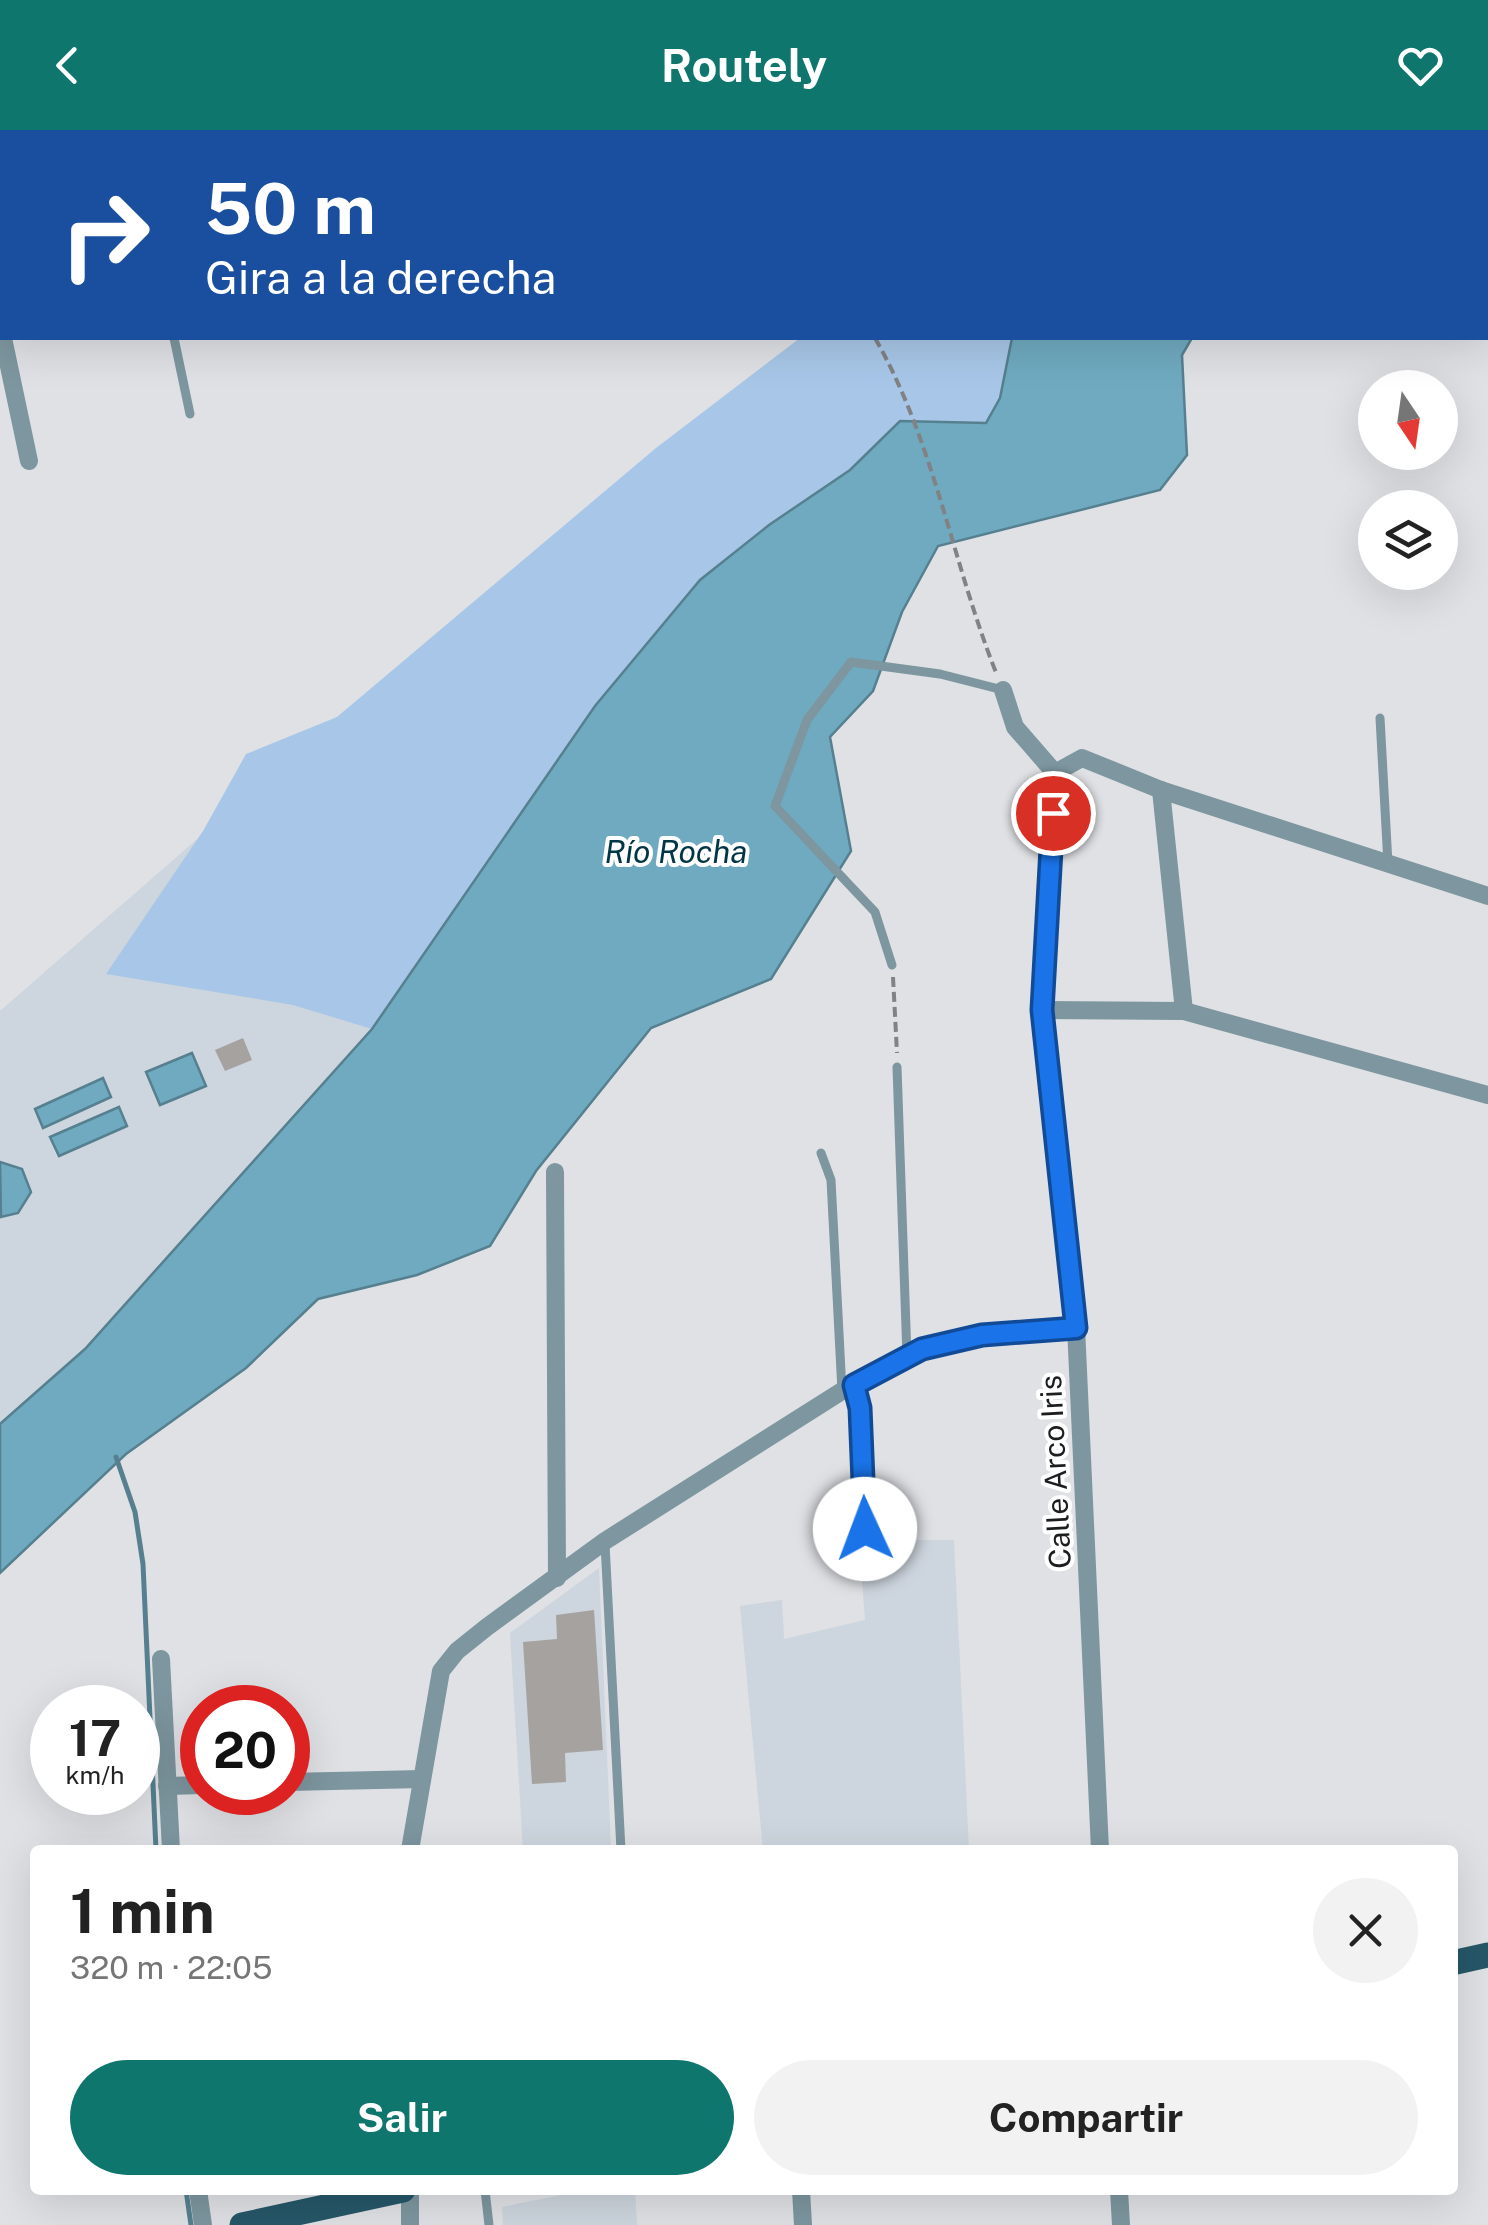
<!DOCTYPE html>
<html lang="es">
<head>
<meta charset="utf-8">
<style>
	:root { --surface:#fff; --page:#f2f2f2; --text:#222; --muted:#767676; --accent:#0f766e }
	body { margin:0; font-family:"Public Sans",sans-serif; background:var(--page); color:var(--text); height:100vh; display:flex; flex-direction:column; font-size:38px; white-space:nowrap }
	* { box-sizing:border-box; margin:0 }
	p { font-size:32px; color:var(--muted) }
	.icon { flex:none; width:55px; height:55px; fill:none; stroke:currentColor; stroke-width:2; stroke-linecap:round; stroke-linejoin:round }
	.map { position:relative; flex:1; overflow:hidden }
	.side { position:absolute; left:30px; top:1715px; width:1428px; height:350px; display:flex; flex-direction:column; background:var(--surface); border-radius:10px; box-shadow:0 10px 40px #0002 }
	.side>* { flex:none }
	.hud { position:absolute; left:0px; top:0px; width:1490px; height:210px; box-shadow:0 10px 40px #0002; background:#1a4fa0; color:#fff; overflow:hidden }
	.needle { width:65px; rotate:167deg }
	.buttons { position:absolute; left:1358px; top:240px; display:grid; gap:20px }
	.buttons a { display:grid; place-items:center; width:100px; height:100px; border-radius:50%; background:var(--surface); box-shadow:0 10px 40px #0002; font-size:50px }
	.speed { position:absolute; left:30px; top:1555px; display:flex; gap:20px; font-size:50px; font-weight:700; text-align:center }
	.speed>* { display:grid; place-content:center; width:130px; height:130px; border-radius:50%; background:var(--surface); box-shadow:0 10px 40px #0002; line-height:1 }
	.speed small { font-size:25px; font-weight:400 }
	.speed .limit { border:15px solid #d22; background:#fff; color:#111 }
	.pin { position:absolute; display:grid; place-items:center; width:85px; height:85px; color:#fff; margin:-42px; border:5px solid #fff; border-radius:50%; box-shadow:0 2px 10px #0007 }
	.me { position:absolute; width:110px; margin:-55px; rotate:358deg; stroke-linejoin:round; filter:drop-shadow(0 0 8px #0008) }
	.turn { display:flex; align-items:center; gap:35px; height:210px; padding:0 40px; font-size:45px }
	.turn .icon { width:130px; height:130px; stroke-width:2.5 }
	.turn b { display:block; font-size:70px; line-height:85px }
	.round { display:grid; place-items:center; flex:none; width:105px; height:105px; border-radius:52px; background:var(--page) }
	.head { display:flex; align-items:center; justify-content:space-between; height:170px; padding:0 40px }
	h1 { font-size:60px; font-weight:700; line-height:75px }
	.button { display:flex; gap:20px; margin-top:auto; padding:20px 40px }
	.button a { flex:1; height:115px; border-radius:60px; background:var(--accent); color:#fff; font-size:40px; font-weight:700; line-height:115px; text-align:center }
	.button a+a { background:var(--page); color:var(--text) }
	header { display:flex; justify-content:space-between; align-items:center; height:130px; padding:0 40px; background:var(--accent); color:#fff; font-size:45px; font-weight:700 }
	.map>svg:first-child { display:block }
	.built { fill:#cdd5de }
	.green { fill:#a8c7e8 }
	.water { fill:#6faac0; stroke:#56808f; stroke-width:2.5 }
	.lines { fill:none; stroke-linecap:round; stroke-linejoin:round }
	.stream { stroke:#56808f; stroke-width:5 }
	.building { fill:#a6a2a0 }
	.path { stroke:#808285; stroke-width:4; stroke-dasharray:10 5; stroke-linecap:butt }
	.service { stroke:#7d969f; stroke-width:9 }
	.minor { stroke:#7d969f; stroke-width:18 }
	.primary { stroke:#265768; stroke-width:25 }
	.route-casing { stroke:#114b97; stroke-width:25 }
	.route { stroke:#1a73e8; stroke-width:18 }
	.labels { text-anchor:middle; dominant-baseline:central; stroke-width:8; stroke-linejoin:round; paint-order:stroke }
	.street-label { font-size:30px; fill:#1c1d1e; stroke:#fff }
	.water-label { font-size:32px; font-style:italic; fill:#003646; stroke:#fff }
</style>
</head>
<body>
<header><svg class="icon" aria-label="back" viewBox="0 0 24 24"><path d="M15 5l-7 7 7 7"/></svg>Routely<svg class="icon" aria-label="heart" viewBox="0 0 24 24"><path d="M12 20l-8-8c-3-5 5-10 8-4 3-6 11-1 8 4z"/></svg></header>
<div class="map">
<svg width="1488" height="2095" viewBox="0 0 1488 2095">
	<rect width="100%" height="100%" fill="#dfe1e5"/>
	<!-- built -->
	<g class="built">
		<polygon points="337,587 448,788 372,899 85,1219 0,1294 0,881"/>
		<polygon points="859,1410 954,1410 969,1720 763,1720 740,1476 782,1470 784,1509 865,1490"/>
		<polygon points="599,1438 611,1720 523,1720 510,1503"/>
		<polygon points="585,2060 635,2060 637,2095 503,2095 502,2077"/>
	</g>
	<!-- green -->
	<polygon class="green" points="800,208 1012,208 999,268 986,293 900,291 850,340 769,395 700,450 595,576 372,899 293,875 106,844 203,701 246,624 337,587 656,318"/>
	<!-- water -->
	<g class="water">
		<polygon points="1012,208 1192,208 1182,225 1187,325 1160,360 938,416 902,482 873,561 830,607 851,721 771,849 651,898 536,1041 490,1116 417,1145 318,1169 246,1238 126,1324 0,1443 0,1294 85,1219 372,899 595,576 700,450 769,395 850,340 900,291 986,293 1000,268"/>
		<polygon points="192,923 206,956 160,975 146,942"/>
		<polygon points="103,948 111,967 43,998 35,979"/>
		<polygon points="119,977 127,996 59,1026 50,1007"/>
		<polygon points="0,1032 22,1039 31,1062 18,1083 1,1087"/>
	</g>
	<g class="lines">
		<!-- stream -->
		<g class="stream">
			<polyline points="116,1327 135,1382 143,1434 156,1720"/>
			<polyline points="186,2060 191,2095"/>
		</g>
	</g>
	<!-- building -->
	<g class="building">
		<polygon points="243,908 252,930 225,941 215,920"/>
		<polygon points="594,1480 603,1620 565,1623 566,1652 532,1654 523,1512 557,1509 556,1485"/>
	</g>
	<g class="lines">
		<!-- path -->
		<g class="path">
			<polyline points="1457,0 1457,2"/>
			<polyline points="1488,97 1488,98"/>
			<path d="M 875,208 C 935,313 952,433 997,545"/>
			<polyline points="893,847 897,923"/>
		</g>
		<!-- service -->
		<g class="service">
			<polyline points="29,0 30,2"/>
			<polyline points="174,208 190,284"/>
			<polyline points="1380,588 1388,734"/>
			<polyline points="892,835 875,782 775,676 807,590 851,532 940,544 1003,560"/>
			<polyline points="897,937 907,1227"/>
			<polyline points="821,1023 831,1050 842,1261"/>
			<polyline points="854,1255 860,1278 865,1399"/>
			<polyline points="605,1414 621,1720"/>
			<polyline points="485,2060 489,2095"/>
		</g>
		<!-- minor -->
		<g class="minor">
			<polyline points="328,0 329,2"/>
			<polyline points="0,77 2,77"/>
			<polyline points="3,208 29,331"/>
			<polyline points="1003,560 1015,597 1055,643 1042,880 1076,1197 1100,1720"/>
			<polyline points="1055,643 1082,628 1161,660 1488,766"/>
			<polyline points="1161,660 1184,881"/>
			<polyline points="1042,880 1184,881 1488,965"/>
			<polyline points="555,1042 557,1448"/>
			<polyline points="161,1529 171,1720"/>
			<polyline points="288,1652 422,1649"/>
			<polyline points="167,1656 202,1655"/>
			<polyline points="410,1720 441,1541 457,1521 487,1497 605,1411 842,1261 922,1219 982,1205 1076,1197"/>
			<polyline points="198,2060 203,2095"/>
			<polyline points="801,2060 803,2095"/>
			<polyline points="1119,2060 1121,2095"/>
			<polyline points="410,2095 410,2060"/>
		</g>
		<!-- primary -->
		<g class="primary">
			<polyline points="1452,1833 1488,1825"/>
			<polyline points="242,2095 403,2060"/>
		</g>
	</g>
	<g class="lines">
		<defs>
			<polyline id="route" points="865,1399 860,1278 854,1255 922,1219 982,1205 1076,1198 1042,880 1053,683"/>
		</defs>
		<!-- route casing -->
		<use href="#route" class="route-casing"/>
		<!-- route -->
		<use href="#route" class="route"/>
	</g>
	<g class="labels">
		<!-- street labels -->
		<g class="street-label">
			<text transform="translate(1055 1342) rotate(-93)">Calle Arco Iris</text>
		</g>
		<!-- water labels -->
		<g class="water-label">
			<text x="676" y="721">Río Rocha</text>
		</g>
	</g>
</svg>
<div class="buttons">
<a><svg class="needle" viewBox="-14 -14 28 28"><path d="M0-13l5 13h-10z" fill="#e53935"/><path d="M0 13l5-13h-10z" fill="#767676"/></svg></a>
<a><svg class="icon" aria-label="layers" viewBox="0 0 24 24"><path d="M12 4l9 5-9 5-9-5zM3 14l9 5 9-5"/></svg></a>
</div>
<div class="speed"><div>17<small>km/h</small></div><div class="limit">20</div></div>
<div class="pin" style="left:1053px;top:683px;background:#d93025"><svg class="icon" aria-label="arrive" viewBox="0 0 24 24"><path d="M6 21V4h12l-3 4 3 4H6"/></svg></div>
<svg class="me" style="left:865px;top:1399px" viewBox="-20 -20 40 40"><circle r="19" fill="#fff"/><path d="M0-13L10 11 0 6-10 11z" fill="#1a73e8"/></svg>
<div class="hud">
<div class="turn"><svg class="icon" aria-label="right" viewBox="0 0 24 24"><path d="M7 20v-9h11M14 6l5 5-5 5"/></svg><div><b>50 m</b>Gira a la derecha</div></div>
</div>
<section class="side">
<div class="head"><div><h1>1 min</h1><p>320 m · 22:05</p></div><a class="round"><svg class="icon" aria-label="close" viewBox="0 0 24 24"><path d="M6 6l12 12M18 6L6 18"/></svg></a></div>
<div class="button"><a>Salir</a><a>Compartir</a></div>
</section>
</div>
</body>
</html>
